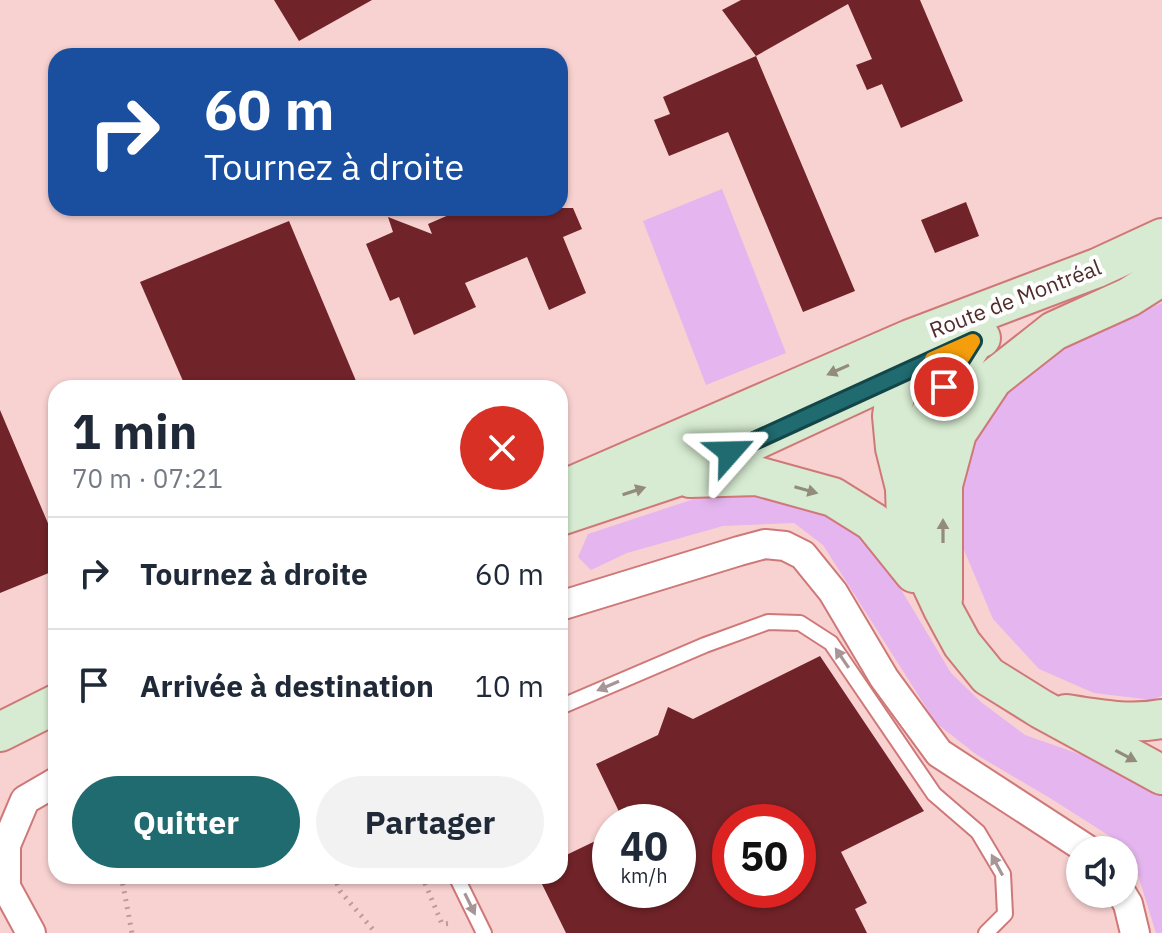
<!DOCTYPE html>
<html lang="fr">
<head>
<meta charset="utf-8">
<style>
	:root { --surface:#fff; --page:#f2f2f3; --text:#1f2937; --muted:#747a83; --line:#e0e1e3; --accent:#1f6b70 }
	body { margin:0; font-family:"IBM Plex Sans",sans-serif; background:var(--page); color:var(--text); height:100vh; display:flex; flex-direction:column; font-size:30px; white-space:nowrap }
	* { box-sizing:border-box; margin:0 }
	p { font-size:26px; color:var(--muted) }
	.icon { flex:none; width:44px; height:44px; fill:none; stroke:currentColor; stroke-width:2; stroke-linecap:round; stroke-linejoin:round }
	.map { position:relative; flex:1; overflow:hidden }
	.sheet { position:absolute; left:48px; top:380px; width:520px; height:504px; display:flex; flex-direction:column; background:var(--surface); border-radius:24px; box-shadow:0 2px 6px #0004 }
	.sheet>* { flex:none }
	.guide { position:absolute; left:48px; top:48px; width:520px; height:168px; border-radius:24px; box-shadow:0 2px 6px #0004; background:#1a4fa0; color:#fff; overflow:hidden }
	.buttons { position:absolute; left:1066px; top:836px; display:grid; gap:16px }
	.buttons a { display:grid; place-items:center; width:72px; height:72px; border-radius:50%; background:var(--surface); box-shadow:0 2px 6px #0004; font-size:40px }
	.speed { position:absolute; left:592px; top:804px; display:flex; gap:16px; font-size:40px; font-weight:700; text-align:center }
	.speed>* { display:grid; place-content:center; width:104px; height:104px; border-radius:50%; background:var(--surface); box-shadow:0 2px 6px #0004; line-height:1 }
	.speed small { font-size:20px; font-weight:400 }
	.speed .limit { border:12px solid #d22; background:#fff; color:#111 }
	.pin { position:absolute; display:grid; place-items:center; width:68px; height:68px; color:#fff; margin:-34px; border:4px solid #fff; border-radius:50%; box-shadow:0 2px 8px #0007 }
	.me { position:absolute; width:88px; margin:-44px; rotate:65deg; stroke-linejoin:round; filter:drop-shadow(0 0 6px #0008) }
	.turn { display:flex; align-items:center; gap:28px; height:168px; padding:0 24px; font-size:36px }
	.turn .icon { width:104px; height:104px; stroke-width:2.5 }
	.turn b { display:block; font-size:56px; line-height:68px }
	.round { display:grid; place-items:center; flex:none; width:84px; height:84px; border-radius:42px; background:var(--page) }
	.head { display:flex; align-items:center; justify-content:space-between; height:136px; padding:0 24px }
	h1 { font-size:48px; font-weight:800; line-height:60px }
	.cta { display:flex; gap:16px; margin-top:auto; padding:16px 24px }
	.cta a { flex:1; height:92px; border-radius:48px; background:var(--accent); color:#fff; font-size:32px; font-weight:800; line-height:92px; text-align:center }
	.cta a+a { background:var(--page); color:var(--text) }
	ul { padding:0; list-style:none }
	li { display:flex; align-items:center; gap:24px; height:112px; padding:0 24px; border-top:2px solid var(--line) }
	li div { flex:1 }
	li b { display:block; font-size:30px }
	li em { font-style:normal }
	.map>svg:first-child { display:block }
	.green { fill:#e4b5ee }
	.building { fill:#702328; fill-rule:evenodd }
	.lines { fill:none; stroke-linecap:round; stroke-linejoin:round }
	.lane-casing { stroke:#cf7878; stroke-width:18 }
	.street-casing { stroke:#cf7878; stroke-width:32 }
	.secondary-casing { stroke:#cf7878; stroke-width:42 }
	.path { stroke:#bf9a99; stroke-width:5; stroke-dasharray:2 6; stroke-linecap:butt }
	.lane { stroke:#fff; stroke-width:14 }
	.street { stroke:#fff; stroke-width:28 }
	.secondary { stroke:#d6ebd1; stroke-width:38 }
	.oneway { fill:#938b7e }
	.oneway2 { fill:#a89595 }
	.route-casing { stroke:#144649; stroke-width:20 }
	.route { stroke:#1f6b70; stroke-width:14 }
	.slow { stroke:#f59e0b; stroke-width:14 }
	.labels { text-anchor:middle; dominant-baseline:central; stroke-width:8; stroke-linejoin:round; paint-order:stroke }
	.street-label { font-size:22px; fill:#502b2b; stroke:#fefefe }
</style>
</head>
<body>
<div class="map">
<svg width="1162" height="933" viewBox="0 0 1162 933">
	<rect width="100%" height="100%" fill="#f8d2d1"/>
	<!-- green -->
	<g class="green">
		<polygon points="722,189 786,353 706,385 643,221"/>
		<polygon points="1162,303 1162,696 1152,700 1094,693 1039,669 993,619 964,550 955,515 958,478 985,419 1033,366 1068,342"/>
		<polygon points="789,493 861,534 902,591 951,673 981,702 1025,735 1119,768 1162,792 1162,933 1156,933 1138,875 1119,842 1050,798 977,755 936,723 823,545 794,523 723,526 627,553 591,570 578,557 588,534 706,495"/>
	</g>
	<!-- building -->
	<g class="building">
		<polygon points="274,0 372,0 299,41"/>
		<polygon points="741,0 920,0 963,101 901,128 882,84 867,90 856,65 872,59 848,4 756,56 722,10"/>
		<polygon points="756,56 855,291 803,312 728,132 669,156 654,120 670,114 663,97"/>
		<polygon points="966,202 979,236 935,253 921,220"/>
		<polygon points="465,208 573,208 582,229 563,237 586,293 549,310 527,257 465,283 476,307 414,335 399,297 390,301 366,244 393,232 388,217 432,234 428,224"/>
		<polygon points="289,221 359,388 186,388 140,282"/>
		<polygon points="0,410 50,528 56,525 56,570 0,593"/>
		<path d="M 820,656 L 924,811 L 841,852 L 867,903 L 855,909 L 867,933 L 566,933 L 538,876 L 560,876 L 560,858 L 610,834 L 610,890 L 678,890 L 678,822 L 624,822 L 596,764 L 658,735 L 668,707 L 693,719 ZM 730,822 L 798,822 L 798,890 L 730,890 Z"/>
	</g>
	<g class="lines">
		<defs>
			<g id="lane">
				<polyline points="560,707 705,645 768,622 800,623 831,643 934,794 978,832 1003,874 1005,914 986,933"/>
				<polyline points="456,876 484,933"/>
			</g>
			<g id="street">
				<polyline points="560,605 563,605 739,551 765,544 785,546 803,555 833,592 884,678 939,753 1088,850"/>
				<polyline points="1122,894 1128,904 1135,933"/>
				<polyline points="31,933 6,887 6,845 25,800 56,782"/>
			</g>
			<g id="secondary">
				<polyline points="904,357 898,374 892,416 895,448 905,488 906,521 913,545 943,609 962,644 988,676 1041,709 1162,775"/>
				<polyline points="690,478 757,476 833,497 873,522 914,573"/>
				<polyline points="905,488 929,416 944,387 975,340"/>
				<polyline points="560,491 910,339 1097,268 1162,238"/>
				<polyline points="560,516 674,478 898,374 981,338"/>
				<polyline points="943,599 943,485 957,433 993,379 1054,331 1129,297 1162,276"/>
				<path d="M 1066,714 C 1097,719 1130,725 1162,719"/>
				<polyline points="0,732 56,704"/>
			</g>
		</defs>
		<!-- lane casing -->
		<use href="#lane" class="lane-casing"/>
		<!-- street casing -->
		<use href="#street" class="street-casing"/>
		<!-- secondary casing -->
		<use href="#secondary" class="secondary-casing"/>
		<!-- path -->
		<g class="path">
			<polyline points="124,876 122,880 132,933"/>
			<polyline points="334,876 340,891 376,933"/>
			<polyline points="422,876 442,924 454,923"/>
		</g>
		<!-- lane -->
		<use href="#lane" class="lane"/>
		<!-- street -->
		<use href="#street" class="street"/>
		<!-- secondary -->
		<use href="#secondary" class="secondary"/>
	</g>
	<!-- one-way arrows -->
	<defs><path id="oneway-solid" d="M-6-.8H1V-3.2L6.5 0L1 3.2V.8H-6Z" transform="scale(2)"/></defs>
	<g class="oneway">
		<use href="#oneway-solid" transform="translate(838 370) rotate(156)"/>
		<use href="#oneway-solid" transform="translate(806 490) rotate(16)"/>
		<use href="#oneway-solid" transform="translate(634 491) rotate(-18)"/>
		<use href="#oneway-solid" transform="translate(943 531) rotate(-90)"/>
		<use href="#oneway-solid" transform="translate(1126 756) rotate(28)"/>
	</g>
	<g class="oneway2">
		<use href="#oneway-solid" transform="translate(842 658) rotate(-124)"/>
		<use href="#oneway-solid" transform="translate(608 686) rotate(157)"/>
		<use href="#oneway-solid" transform="translate(997 865) rotate(-118)"/>
		<use href="#oneway-solid" transform="translate(470 904) rotate(64)"/>
	</g>
	<g class="lines">
		<defs>
			<polyline id="route" points="730,452 973,341 944,387"/>
		</defs>
		<!-- route casing -->
		<use href="#route" class="route-casing"/>
		<!-- route -->
		<use href="#route" class="route"/>
		<!-- slow -->
		<polyline class="slow" points="932,359 973,341 963,357"/>
	</g>
	<g class="labels">
		<!-- street labels -->
		<g class="street-label">
			<text transform="translate(1015 298) rotate(-21)">Route de Montréal</text>
		</g>
	</g>
</svg>
<div class="buttons">
<a><svg class="icon" aria-label="sound" viewBox="0 0 24 24"><path d="M4 9h4l5-4v14l-5-4H4zM17 9q2 3 0 6"/></svg></a>
</div>
<div class="speed"><div>40<small>km/h</small></div><div class="limit">50</div></div>
<div class="pin" style="left:944px;top:387px;background:#d93025"><svg class="icon" aria-label="arrive" viewBox="0 0 24 24"><path d="M6 21V4h12l-3 4 3 4H6"/></svg></div>
<svg class="me" style="left:730px;top:452px" viewBox="-20 -20 40 40"><path d="M0-17L14 15 0 8-14 15z" fill="#1f6b70" stroke="#fff" stroke-width="4"/></svg>
<div class="guide">
<div class="turn"><svg class="icon" aria-label="right" viewBox="0 0 24 24"><path d="M7 20v-9h11M14 6l5 5-5 5"/></svg><div><b>60 m</b>Tournez à droite</div></div>
</div>
<section class="sheet">
<div class="head"><div><h1>1 min</h1><p>70 m · 07:21</p></div><a class="round" style="background:#d93025;color:#fff"><svg class="icon" aria-label="close" viewBox="0 0 24 24"><path d="M6 6l12 12M18 6L6 18"/></svg></a></div>
<ul>
<li><svg class="icon" aria-label="right" viewBox="0 0 24 24"><path d="M7 20v-9h11M14 6l5 5-5 5"/></svg><div><b>Tournez à droite</b></div><em>60 m</em></li>
<li><svg class="icon" aria-label="arrive" viewBox="0 0 24 24"><path d="M6 21V4h12l-3 4 3 4H6"/></svg><div><b>Arrivée à destination</b></div><em>10 m</em></li>
</ul>
<div class="cta"><a>Quitter</a><a>Partager</a></div>
</section>
</div>
</body>
</html>
